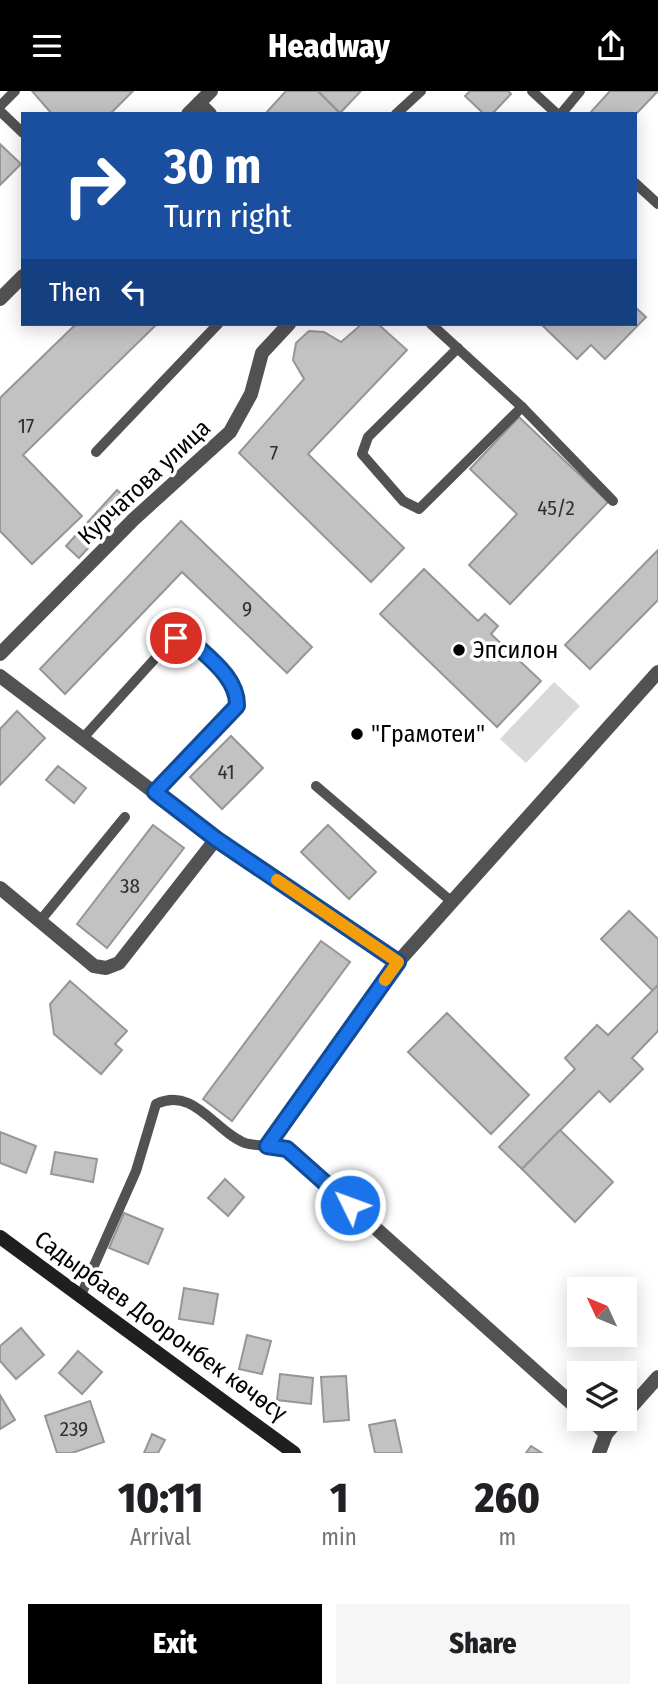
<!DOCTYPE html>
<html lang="en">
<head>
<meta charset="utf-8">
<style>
	:root { --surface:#fff; --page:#f6f6f6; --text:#202124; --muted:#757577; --accent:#000 }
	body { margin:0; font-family:"Fira Sans Condensed",sans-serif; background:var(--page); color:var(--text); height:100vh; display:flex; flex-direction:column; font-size:26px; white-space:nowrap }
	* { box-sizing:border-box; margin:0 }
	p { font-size:23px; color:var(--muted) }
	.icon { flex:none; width:38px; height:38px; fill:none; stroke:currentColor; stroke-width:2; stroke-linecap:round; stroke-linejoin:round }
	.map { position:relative; height:1362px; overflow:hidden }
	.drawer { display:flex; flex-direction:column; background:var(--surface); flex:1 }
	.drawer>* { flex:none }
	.guide { position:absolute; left:21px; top:21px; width:616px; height:214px; border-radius:0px; box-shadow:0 4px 18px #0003; background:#1a4fa0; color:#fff; overflow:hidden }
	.needle { width:46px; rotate:314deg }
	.controls { position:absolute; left:567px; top:1186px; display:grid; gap:14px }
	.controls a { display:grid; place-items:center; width:70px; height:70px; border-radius:0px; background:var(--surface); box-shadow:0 4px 18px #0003; font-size:35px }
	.pin { position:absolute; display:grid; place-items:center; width:60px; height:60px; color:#fff; margin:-30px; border:4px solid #fff; border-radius:50%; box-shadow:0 2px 7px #0007 }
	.me { position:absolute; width:77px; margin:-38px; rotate:312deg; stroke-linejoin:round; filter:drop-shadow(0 0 5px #0008) }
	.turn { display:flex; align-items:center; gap:24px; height:147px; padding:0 28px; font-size:32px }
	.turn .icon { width:91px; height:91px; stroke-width:2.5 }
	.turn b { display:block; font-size:49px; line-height:60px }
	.then { display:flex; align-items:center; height:66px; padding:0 28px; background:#0003; gap:14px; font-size:26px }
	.eta { display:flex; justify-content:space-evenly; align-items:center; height:119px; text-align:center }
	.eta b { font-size:42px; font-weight:800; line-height:49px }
	.primary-button { display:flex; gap:14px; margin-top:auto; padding:14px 28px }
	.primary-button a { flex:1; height:80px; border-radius:0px; background:var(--accent); color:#fff; font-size:28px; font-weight:800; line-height:80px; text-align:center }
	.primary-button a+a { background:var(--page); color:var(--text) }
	header { display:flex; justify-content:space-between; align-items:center; height:91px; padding:0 28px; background:var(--accent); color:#fff; font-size:32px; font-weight:800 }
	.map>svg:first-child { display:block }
	.green { fill:#d9d9d9 }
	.building { fill:#c2c2c2; stroke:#969696; stroke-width:2 }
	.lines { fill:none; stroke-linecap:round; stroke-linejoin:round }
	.service { stroke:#525252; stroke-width:10 }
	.minor { stroke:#525252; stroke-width:14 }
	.secondary { stroke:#1f1f1f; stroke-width:14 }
	.route-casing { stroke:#114b97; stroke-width:18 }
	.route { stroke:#1a73e8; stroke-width:12 }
	.slow { stroke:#f59e0b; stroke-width:12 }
	.poi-dot { fill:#000; stroke:#fff; stroke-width:2.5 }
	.labels { text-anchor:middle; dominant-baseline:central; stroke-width:7; stroke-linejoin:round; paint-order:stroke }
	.number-label { font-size:21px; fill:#303030 }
	.street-label { font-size:24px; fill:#000; stroke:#fff }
	.poi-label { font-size:24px; fill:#000; stroke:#fff; text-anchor:start }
</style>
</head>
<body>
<header><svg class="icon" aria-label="menu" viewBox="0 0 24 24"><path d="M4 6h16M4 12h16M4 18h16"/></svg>Headway<svg class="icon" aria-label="share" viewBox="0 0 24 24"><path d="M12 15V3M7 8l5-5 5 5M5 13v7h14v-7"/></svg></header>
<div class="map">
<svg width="658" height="1362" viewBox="0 0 658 1362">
	<rect width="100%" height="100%" fill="#fff"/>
	<!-- green -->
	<polygon class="green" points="554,591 580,615 526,672 500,648"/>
	<!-- building -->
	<g class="building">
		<polygon points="32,0 133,0 110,23 52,23"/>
		<polygon points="286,0 318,0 340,22 265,23"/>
		<polygon points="318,0 361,0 340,22"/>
		<polygon points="470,0 508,0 511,3 492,23 484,23 465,5"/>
		<polygon points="610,0 658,0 635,24 589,23"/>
		<polygon points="0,53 21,73 0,94"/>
		<polygon points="635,216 646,226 605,268 591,254 577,268 541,233 635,233"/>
		<polygon points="76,233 157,233 23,364 82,425 32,473 0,440 0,307"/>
		<polygon points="362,233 378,233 407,259 308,363 404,457 371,491 239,362 304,288 293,269 296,252 309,240 324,241 341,251"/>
		<polygon points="519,326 608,411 510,513 469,474 517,423 470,378"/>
		<polygon points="117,399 130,411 79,467 66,455"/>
		<polygon points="181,430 312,556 287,582 182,481 65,603 40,578"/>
		<polygon points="658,459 658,509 590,578 565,554"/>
		<polygon points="424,478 478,530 485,523 498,535 491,543 541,590 497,636 380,523"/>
		<polygon points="17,620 45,647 0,694 0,638"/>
		<polygon points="231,645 263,677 222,718 190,686"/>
		<polygon points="58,675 86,697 74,712 46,689"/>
		<polygon points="153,734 184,757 107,857 77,833"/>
		<polygon points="328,734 376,781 349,808 301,761"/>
		<polygon points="629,820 658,848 658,894 653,900 601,848"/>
		<polygon points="321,850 350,871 232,1030 203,1008"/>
		<polygon points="70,890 127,940 115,953 122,959 101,983 54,943 50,913"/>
		<polygon points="658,894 658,940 632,967 643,978 610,1011 599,1000 522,1078 499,1056 575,978 565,967 597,934 608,944"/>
		<polygon points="447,922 529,1004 491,1043 408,961"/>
		<polygon points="560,1039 613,1091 575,1131 522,1078"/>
		<polygon points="0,1041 36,1055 26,1082 0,1072"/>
		<polygon points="55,1061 97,1068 93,1091 51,1083"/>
		<polygon points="225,1088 244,1106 228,1125 208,1107"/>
		<polygon points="124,1122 163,1138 148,1173 109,1157"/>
		<polygon points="184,1197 218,1203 213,1233 179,1228"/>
		<polygon points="21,1237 44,1264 16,1288 0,1270 0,1255"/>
		<polygon points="247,1244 271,1250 262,1283 239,1278"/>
		<polygon points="78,1260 102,1281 82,1303 59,1282"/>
		<polygon points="280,1283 313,1287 311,1313 277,1309"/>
		<polygon points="346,1285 349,1329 324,1331 321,1286"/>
		<polygon points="0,1304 15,1329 0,1338"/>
		<polygon points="90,1310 104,1351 72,1362 57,1362 45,1325"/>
		<polygon points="395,1329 402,1362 375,1362 369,1334"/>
		<polygon points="152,1343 165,1349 158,1362 144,1362"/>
		<polygon points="531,1355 542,1362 526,1362"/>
	</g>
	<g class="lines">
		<!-- service -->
		<g class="service">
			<polyline points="532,0 557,23"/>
			<polyline points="0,15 15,0"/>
			<polyline points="0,20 23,42"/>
			<polyline points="396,23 421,0"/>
			<polyline points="561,23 580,0"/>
			<polyline points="635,92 658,113"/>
			<polyline points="431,233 522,316 419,418 403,410 362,363 368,346 458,257"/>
			<polyline points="522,316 613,410"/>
			<polyline points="96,361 218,233"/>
			<path d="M 83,647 L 171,550 L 176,547 L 188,547 C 207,566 238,586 237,615 L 154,701"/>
			<polyline points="316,695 452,811"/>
			<polyline points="40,830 125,726"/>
			<path d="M 81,1204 L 136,1080 L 156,1013 C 194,995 214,1040 245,1052 C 251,1054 260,1054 267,1055"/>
		</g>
		<!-- minor -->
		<g class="minor">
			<polyline points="199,12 210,23"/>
			<polyline points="188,23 211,0"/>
			<polyline points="0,208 23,185"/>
			<polyline points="0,563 134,428 230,341 251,303 262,262 289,233"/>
			<polyline points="0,585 216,748 398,871"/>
			<polyline points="0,797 94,875 106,877 119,872 216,748"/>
			<polyline points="579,1319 287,1058 267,1055 398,871 658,581"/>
			<polyline points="625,1323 658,1286"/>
			<polyline points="590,1328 606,1343 599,1362"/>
			<polyline points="606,1343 619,1328"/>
		</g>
		<!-- secondary -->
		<polyline class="secondary" points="0,1146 294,1362"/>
	</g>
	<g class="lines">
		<defs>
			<path id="route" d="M 176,547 L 188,547 C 207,566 238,586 237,615 L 155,701 L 216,748 L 398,871 L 267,1055 L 287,1058 L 350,1114"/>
		</defs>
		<!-- route casing -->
		<use href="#route" class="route-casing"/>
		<!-- route -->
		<use href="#route" class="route"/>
		<!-- slow -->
		<polyline class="slow" points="277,789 398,871 385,889"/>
	</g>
	<!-- markers -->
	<g class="poi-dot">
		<circle cx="459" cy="559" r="7"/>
		<circle cx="357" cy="643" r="7"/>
	</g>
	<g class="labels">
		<!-- number labels -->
		<g class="number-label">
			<text x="26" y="335">17</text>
			<text x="274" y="362">7</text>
			<text x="556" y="417">45/2</text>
			<text x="247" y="518">9</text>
			<text x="226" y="681">41</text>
			<text x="130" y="795">38</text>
			<text x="74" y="1338">239</text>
		</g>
		<!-- street labels -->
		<g class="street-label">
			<text transform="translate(144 391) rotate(-43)">Курчатова улица</text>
			<text transform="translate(161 1235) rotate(36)">Садырбаев Дооронбек көчөсү</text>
		</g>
		<!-- poi labels -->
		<g class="poi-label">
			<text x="473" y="559">Эпсилон</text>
			<text x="371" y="643">"Грамотеи"</text>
		</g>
	</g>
</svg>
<div class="controls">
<a><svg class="needle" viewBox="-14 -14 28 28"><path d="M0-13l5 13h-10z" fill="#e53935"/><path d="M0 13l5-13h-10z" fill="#757577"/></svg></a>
<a><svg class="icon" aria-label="layers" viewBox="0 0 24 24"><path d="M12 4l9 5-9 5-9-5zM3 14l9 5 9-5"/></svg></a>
</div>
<div class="pin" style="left:176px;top:547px;background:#d93025"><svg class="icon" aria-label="arrive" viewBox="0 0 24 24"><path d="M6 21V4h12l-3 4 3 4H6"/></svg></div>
<svg class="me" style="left:350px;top:1114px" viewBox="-20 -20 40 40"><circle r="17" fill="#1a73e8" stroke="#fff" stroke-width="3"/><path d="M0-11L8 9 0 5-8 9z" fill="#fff"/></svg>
<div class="guide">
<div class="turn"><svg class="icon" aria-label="right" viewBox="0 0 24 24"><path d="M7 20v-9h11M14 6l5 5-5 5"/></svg><div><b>30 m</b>Turn right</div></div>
<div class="then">Then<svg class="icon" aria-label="left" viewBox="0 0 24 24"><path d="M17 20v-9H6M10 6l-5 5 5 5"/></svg></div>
</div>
</div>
<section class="drawer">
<div class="eta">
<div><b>10:11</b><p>Arrival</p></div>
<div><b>1</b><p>min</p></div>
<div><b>260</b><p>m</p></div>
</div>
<div class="primary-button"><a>Exit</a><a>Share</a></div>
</section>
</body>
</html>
